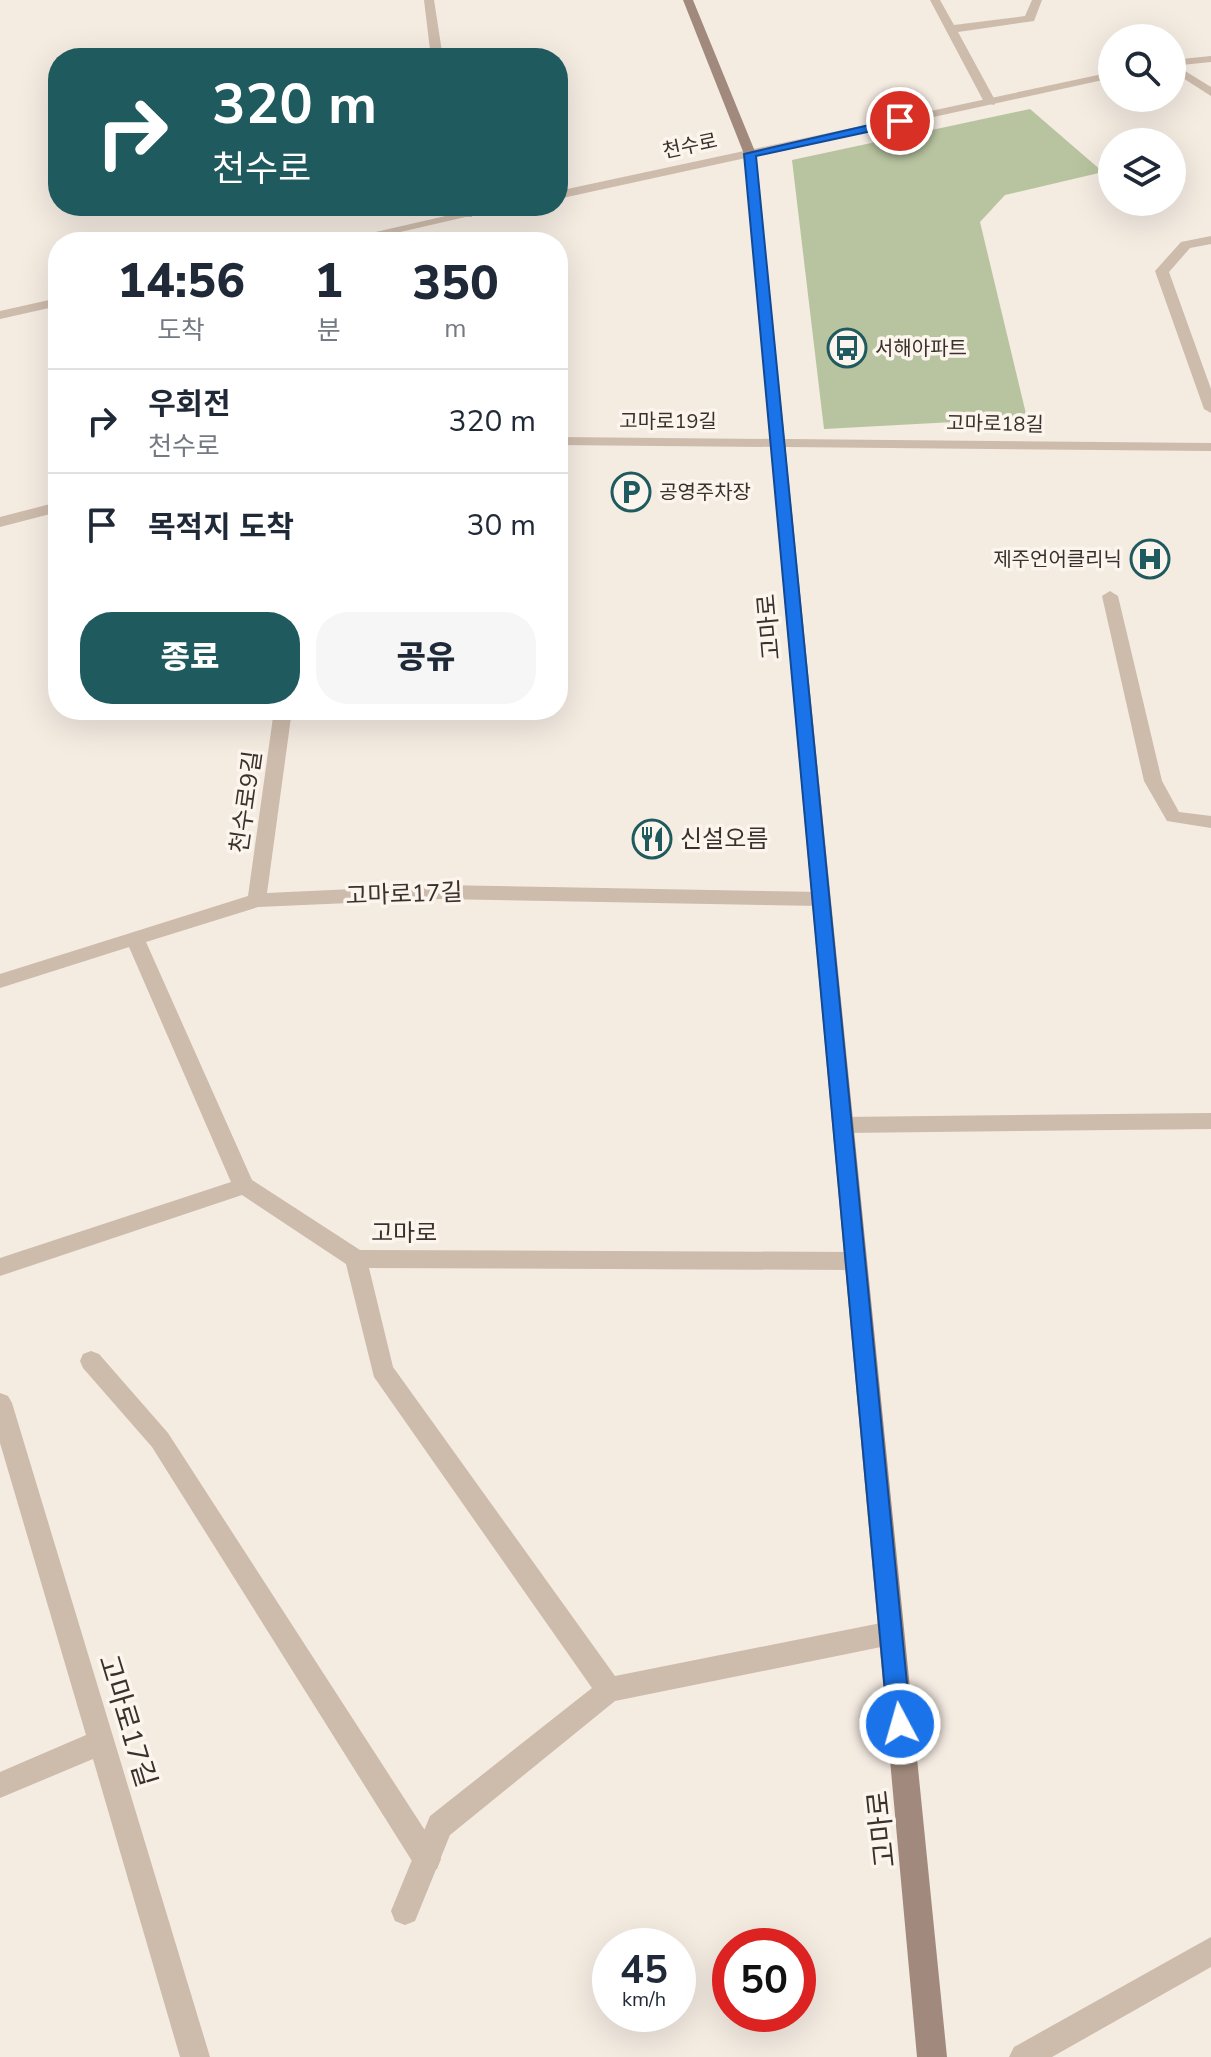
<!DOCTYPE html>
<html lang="ko">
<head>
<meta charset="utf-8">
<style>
	:root { --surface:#fff; --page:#f6f6f7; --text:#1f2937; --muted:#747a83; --line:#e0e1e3; --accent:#1f5a5e }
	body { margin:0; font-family:"Nunito Sans","Noto Sans KR",sans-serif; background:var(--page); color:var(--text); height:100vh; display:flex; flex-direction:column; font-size:30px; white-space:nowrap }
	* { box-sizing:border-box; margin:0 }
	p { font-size:26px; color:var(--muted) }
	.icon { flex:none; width:44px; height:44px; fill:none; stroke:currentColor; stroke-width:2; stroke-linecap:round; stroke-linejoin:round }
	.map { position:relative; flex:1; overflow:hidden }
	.drawer { position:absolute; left:48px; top:232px; width:520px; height:488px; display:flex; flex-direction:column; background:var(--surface); border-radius:32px; box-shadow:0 8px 32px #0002 }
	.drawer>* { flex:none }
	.top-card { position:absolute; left:48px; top:48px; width:520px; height:168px; border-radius:32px; box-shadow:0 8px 32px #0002; background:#1f5a5e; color:#fff; overflow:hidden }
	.controls { position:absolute; left:1098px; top:24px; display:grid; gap:16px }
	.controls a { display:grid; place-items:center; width:88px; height:88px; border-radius:50%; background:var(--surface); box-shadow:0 8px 32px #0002; font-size:40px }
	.speed { position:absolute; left:592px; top:1928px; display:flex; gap:16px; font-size:40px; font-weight:700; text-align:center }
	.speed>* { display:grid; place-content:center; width:104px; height:104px; border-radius:50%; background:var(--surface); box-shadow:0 8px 32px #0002; line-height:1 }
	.speed small { font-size:20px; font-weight:400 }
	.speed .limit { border:12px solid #d22; background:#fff; color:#111 }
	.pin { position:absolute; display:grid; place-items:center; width:68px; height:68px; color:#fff; margin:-34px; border:4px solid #fff; border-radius:50%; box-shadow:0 2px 8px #0007 }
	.me { position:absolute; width:88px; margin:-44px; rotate:354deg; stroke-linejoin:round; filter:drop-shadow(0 0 6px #0008) }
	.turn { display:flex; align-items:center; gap:28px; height:168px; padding:0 32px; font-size:36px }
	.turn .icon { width:104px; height:104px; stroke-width:2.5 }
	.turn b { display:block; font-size:56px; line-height:68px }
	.eta { display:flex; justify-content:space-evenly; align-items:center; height:136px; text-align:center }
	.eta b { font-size:48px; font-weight:800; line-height:56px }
	.primary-button { display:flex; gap:16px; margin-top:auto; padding:16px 32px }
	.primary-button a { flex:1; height:92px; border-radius:32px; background:var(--accent); color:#fff; font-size:32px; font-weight:800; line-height:92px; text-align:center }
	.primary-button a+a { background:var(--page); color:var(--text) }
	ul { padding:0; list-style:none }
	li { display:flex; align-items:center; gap:24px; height:104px; padding:0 32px; border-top:2px solid var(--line) }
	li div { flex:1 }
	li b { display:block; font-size:30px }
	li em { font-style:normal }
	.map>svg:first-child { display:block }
	.green { fill:#b8c4a0 }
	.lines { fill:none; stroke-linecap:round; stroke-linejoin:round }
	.service { fill:#cdbbac; fill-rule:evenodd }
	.minor { fill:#cdbbac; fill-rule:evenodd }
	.tertiary { fill:#cdbbac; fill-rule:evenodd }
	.secondary { fill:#a18a7d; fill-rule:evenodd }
	.route { fill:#1a73e8; stroke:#114b97; stroke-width:2 }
	.labels { text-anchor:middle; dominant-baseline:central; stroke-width:7; stroke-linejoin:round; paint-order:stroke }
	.far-street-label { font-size:20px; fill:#3b302b; stroke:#fbf5ee }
	.far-poi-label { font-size:20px; fill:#3b302b; stroke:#fbf5ee; text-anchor:start }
	.street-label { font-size:24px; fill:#3b302b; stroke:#fbf5ee }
	.poi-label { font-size:24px; fill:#3b302b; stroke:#fbf5ee; text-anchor:start }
	.near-street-label { font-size:28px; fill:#3b302b; stroke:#fbf5ee }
</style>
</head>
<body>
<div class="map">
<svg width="1211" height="2057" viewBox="0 0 1211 2057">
	<rect width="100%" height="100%" fill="#f4ebe1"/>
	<!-- green -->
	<polygon class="green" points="1030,109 1103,172 1005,195 980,222 1027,418 824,429 792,160"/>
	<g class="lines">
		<!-- service -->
		<polygon class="service" points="91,1351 99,1354 168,1433 437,1849 441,1859 437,1869 427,1873 417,1869 152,1447 83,1368 80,1361 83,1354"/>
		<!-- minor -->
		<g class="minor">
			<polygon points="424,0 434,0 443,58 431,58"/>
			<polygon points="930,0 940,0 954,25 1025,16 1032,0 1042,0 1034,21 958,32 996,102 994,105 984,102"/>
			<polygon points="1172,63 1211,87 1211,96 1172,71"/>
			<polygon points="460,206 472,206 472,217 462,217"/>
			<polygon points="1211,236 1211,244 1190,248 1169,272 1211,389 1211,413 1204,409 1155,271 1181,242"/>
			<polygon points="558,437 1211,443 1211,451 558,445"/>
			<polygon points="58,502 58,512 0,527 0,517"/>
			<polygon points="1110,591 1118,596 1162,781 1179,812 1211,816 1211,828 1167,821 1144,781 1102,596"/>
			<polygon points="274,710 292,710 267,893 440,885 821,892 830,899 821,906 440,899 258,907 146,942 252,1180 360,1250 855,1252 863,1255 866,1261 863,1267 855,1270 369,1268 393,1367 615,1676 891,1621 900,1625 904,1633 900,1641 891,1645 615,1701 450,1835 415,1921 405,1925 395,1921 391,1911 430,1816 592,1688 374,1377 346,1264 242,1195 0,1276 0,1258 231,1182 129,947 0,988 0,974 248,896"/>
			<polygon points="1211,1113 1211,1129 843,1133 836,1131 833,1125 836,1119 843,1117"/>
			<polygon points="0,1393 8,1396 12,1403 210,2057 180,2057 93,1759 0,1798 0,1772 86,1735 0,1443"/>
			<polygon points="1211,1937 1211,1967 1052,2057 1009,2057 1014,2047"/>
		</g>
		<!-- tertiary -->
		<g class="tertiary">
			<polygon points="1211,56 1211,62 1172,66 1172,60"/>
			<polygon points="1112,72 1112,78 558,199 558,191"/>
			<polygon points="489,206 513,206 357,242 332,242"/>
			<polygon points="58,298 58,306 0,319 0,311"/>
		</g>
		<!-- secondary -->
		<polygon class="secondary" points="683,0 693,0 756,154 947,2057 917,2057 744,154"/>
	</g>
	<!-- route -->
	<polygon class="route" points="900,118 904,124 756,156 911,1724 908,1732 900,1735 891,1732 888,1724 744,154"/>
	<!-- icons -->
	<defs>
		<symbol id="bus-ring" viewBox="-11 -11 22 22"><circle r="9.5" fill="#fbf5ee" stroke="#1f5a5e" stroke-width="1.5"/><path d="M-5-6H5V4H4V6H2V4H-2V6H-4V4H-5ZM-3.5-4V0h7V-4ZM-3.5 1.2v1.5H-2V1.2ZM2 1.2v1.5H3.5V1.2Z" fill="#1f5a5e"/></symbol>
		<symbol id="parking-ring" viewBox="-11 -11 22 22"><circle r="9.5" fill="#fbf5ee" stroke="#1f5a5e" stroke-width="1.5"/><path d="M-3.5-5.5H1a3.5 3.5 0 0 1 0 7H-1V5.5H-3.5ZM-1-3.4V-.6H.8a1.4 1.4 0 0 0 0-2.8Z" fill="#1f5a5e"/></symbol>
		<symbol id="hospital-ring" viewBox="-11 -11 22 22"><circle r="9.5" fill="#fbf5ee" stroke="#1f5a5e" stroke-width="1.5"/><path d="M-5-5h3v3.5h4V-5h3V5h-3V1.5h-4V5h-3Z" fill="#1f5a5e"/></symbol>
		<symbol id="restaurant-ring" viewBox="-11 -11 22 22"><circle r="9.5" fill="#fbf5ee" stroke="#1f5a5e" stroke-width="1.5"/><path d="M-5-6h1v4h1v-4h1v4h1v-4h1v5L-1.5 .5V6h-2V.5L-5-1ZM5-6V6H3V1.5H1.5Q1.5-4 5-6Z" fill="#1f5a5e"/></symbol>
	</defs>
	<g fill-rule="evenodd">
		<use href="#bus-ring" x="825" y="326" width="44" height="44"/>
		<use href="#parking-ring" x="609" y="470" width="44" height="44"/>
		<use href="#hospital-ring" x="1128" y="537" width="44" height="44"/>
		<use href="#restaurant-ring" x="630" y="817" width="44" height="44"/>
	</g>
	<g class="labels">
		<!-- far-street labels -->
		<g class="far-street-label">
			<text transform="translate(690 146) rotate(-12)">천수로</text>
			<text x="668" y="421">고마로19길</text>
			<text transform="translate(995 424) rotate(1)">고마로18길</text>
		</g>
		<!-- far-poi labels -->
		<g class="far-poi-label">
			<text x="875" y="348">서해아파트</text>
			<text x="659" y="492">공영주차장</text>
			<text x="1122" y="559" text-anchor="end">제주언어클리닉</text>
		</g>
		<!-- street labels -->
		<g class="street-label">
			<text transform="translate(769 627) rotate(-95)">고마로</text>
			<text transform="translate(246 802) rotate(-82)">천수로9길</text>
			<text transform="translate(404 894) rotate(-2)">고마로17길</text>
			<text x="404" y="1233">고마로</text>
		</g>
		<!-- poi labels -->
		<g class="poi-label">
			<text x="680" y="839">신설오름</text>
		</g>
		<!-- near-street labels -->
		<g class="near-street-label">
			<text transform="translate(127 1721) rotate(73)">고마로17길</text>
			<text transform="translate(882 1829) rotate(-96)">고마로</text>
		</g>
	</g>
</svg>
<div class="controls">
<a><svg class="icon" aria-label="search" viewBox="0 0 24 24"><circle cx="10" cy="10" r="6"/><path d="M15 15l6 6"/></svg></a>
<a><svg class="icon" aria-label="layers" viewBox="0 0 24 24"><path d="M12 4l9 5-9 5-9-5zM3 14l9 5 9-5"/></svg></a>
</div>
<div class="speed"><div>45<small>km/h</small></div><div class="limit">50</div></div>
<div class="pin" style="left:900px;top:121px;background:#d93025"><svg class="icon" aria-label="arrive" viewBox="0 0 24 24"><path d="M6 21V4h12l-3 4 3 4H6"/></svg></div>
<svg class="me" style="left:900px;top:1724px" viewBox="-20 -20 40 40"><circle r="17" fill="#1a73e8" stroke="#fff" stroke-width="3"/><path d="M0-11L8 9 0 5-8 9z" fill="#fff"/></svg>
<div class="top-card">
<div class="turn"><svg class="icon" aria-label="right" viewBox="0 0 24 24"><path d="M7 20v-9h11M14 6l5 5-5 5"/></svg><div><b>320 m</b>천수로</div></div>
</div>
<section class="drawer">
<div class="eta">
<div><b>14:56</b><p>도착</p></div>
<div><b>1</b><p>분</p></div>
<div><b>350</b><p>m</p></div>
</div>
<ul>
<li><svg class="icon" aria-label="right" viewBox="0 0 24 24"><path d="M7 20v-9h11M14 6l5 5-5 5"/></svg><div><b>우회전</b><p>천수로</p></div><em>320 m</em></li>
<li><svg class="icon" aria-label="arrive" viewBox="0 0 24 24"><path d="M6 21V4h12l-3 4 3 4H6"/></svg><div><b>목적지 도착</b></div><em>30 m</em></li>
</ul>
<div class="primary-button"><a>종료</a><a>공유</a></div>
</section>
</div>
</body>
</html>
